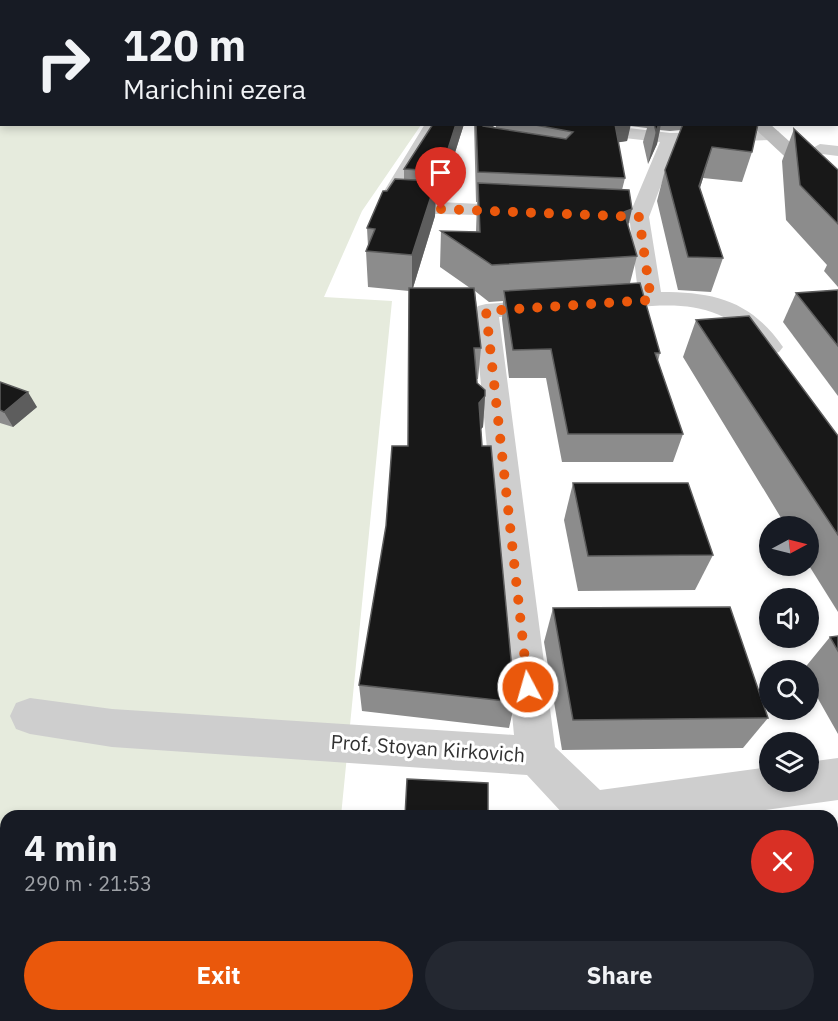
<!DOCTYPE html>
<html lang="en">
<head>
<meta charset="utf-8">
<style>
	:root { --surface:#171b24; --page:#242831; --text:#f1f3f6; --muted:#9ea1a6; --accent:#ea580c }
	body { margin:0; font-family:"IBM Plex Sans",sans-serif; background:var(--page); color:var(--text); height:100vh; display:flex; flex-direction:column; font-size:22px; white-space:nowrap }
	* { box-sizing:border-box; margin:0 }
	p { font-size:20px; color:var(--muted) }
	.icon { flex:none; width:33px; height:33px; fill:none; stroke:currentColor; stroke-width:2; stroke-linecap:round; stroke-linejoin:round }
	.map { position:relative; flex:1; overflow:hidden }
	.drawer { position:absolute; left:0px; top:810px; width:838px; height:212px; display:flex; flex-direction:column; background:var(--surface); border-radius:18px 18px 0 0; box-shadow:0 3px 9px #0003 }
	.drawer>* { flex:none }
	.banner { position:absolute; left:0px; top:0px; width:838px; height:126px; box-shadow:0 3px 9px #0003; background:#171b24; color:var(--text); overflow:hidden }
	.needle { width:39px; rotate:83deg }
	.tools { position:absolute; left:759px; top:516px; display:grid; gap:12px }
	.tools a { display:grid; place-items:center; width:60px; height:60px; border-radius:50%; background:var(--surface); box-shadow:0 3px 9px #0003; font-size:30px }
	.pin { position:absolute; display:grid; place-items:center; width:51px; height:51px; color:#fff; margin:-62px -26px; border-radius:50% 50% 50% 0; rotate:-45deg; box-shadow:0 0 6px #0007 }
	.pin .icon { rotate:45deg }
	.me { position:absolute; width:66px; margin:-33px; rotate:354deg; stroke-linejoin:round; filter:drop-shadow(0 0 4px #0008) }
	.turn { display:flex; align-items:center; gap:21px; height:126px; padding:0 24px; font-size:27px }
	.turn .icon { width:78px; height:78px; stroke-width:2.5 }
	.turn b { display:block; font-size:42px; line-height:51px }
	.round { display:grid; place-items:center; flex:none; width:63px; height:63px; border-radius:32px; background:var(--page) }
	.headline { display:flex; align-items:center; justify-content:space-between; height:102px; padding:0 24px }
	h1 { font-size:36px; font-weight:700; line-height:45px }
	.action { display:flex; gap:12px; margin-top:auto; padding:12px 24px }
	.action a { flex:1; height:69px; border-radius:36px; background:var(--accent); color:#fff; font-size:24px; font-weight:700; line-height:69px; text-align:center }
	.action a+a { background:var(--page); color:var(--text) }
	.map>svg:first-child { display:block }
	.green { fill:#e6ebdd }
	.lines { fill:none; stroke-linecap:round; stroke-linejoin:round }
	.minor { fill:#cecece; fill-rule:evenodd }
	.secondary { fill:#bbb; fill-rule:evenodd }
	.wall { fill:#8c8c8c }
	.shaded-wall { fill:#5d5d5d }
	.building { fill:#181818; stroke:#5d5d5d; stroke-width:1.5 }
	.route { stroke:#ea580c; stroke-width:10; stroke-dasharray:0 18 }
	.labels { text-anchor:middle; dominant-baseline:central; stroke-width:6; stroke-linejoin:round; paint-order:stroke }
	.near-street-label { font-size:20px; fill:#313131; stroke:#fff }
</style>
</head>
<body>
<div class="map">
<svg width="838" height="1021" viewBox="0 0 838 1021">
	<rect width="100%" height="100%" fill="#fff"/>
	<!-- green -->
	<polygon class="green" points="0,0 136,1 2,2 2,124 421,125 362,211 324,297 392,301 341,816 6,816 6,1016 322,1016 321,1021 0,1021"/>
	<g class="lines">
		<!-- minor -->
		<g class="minor">
			<rect x="837" y="26" width="1" height="8"/>
			<polygon points="425,124 442,124 399,200 518,206 525,208 528,212 525,216 396,213 389,211 378,201"/>
			<path d="M 536,124 L 595,124 L 670,133 L 778,131 L 781,135 L 772,140 L 677,143 L 649,217 L 661,292 C 715,292 751,301 783,347 L 779,352 L 770,355 L 761,352 C 721,293 666,305 603,310 L 595,308 L 591,303 L 595,298 L 638,293 L 630,223 L 582,219 L 579,215 L 582,211 L 631,211 L 660,142 L 544,129 Z"/>
			<polygon points="820,144 838,146 838,156 814,153 811,149"/>
			<polygon points="545,300 553,302 557,307 553,312 499,317 555,747 600,790 770,767 770,782 808,782 808,762 838,758 838,800 723,816 565,816 527,775 112,747 30,734 16,729 10,716 16,703 30,698 112,709 514,735 474,311 478,306 486,304"/>
		</g>
		<!-- secondary -->
		<polygon class="secondary" points="750,124 770,124 838,185 838,202 831,200"/>
	</g>
	<!-- wall -->
	<g class="wall">
		<polygon points="332,0 635,0 626,2 332,2"/>
		<polygon points="645,0 838,0 838,15 837,17 837,2 644,2"/>
		<rect x="837" y="31" width="1" height="91"/>
		<polygon points="464,124 440,200 436,200 435,216 413,288 470,288 440,267 441,231 476,232 477,202 476,202 474,124 495,124 493,127 496,128 496,124 758,124 752,152 742,182 703,178 700,188 723,258 711,292 678,290 657,201 665,170 681,130 670,131 660,130 657,144 648,164 643,142 647,128 630,126 627,141 618,142 625,178 622,190 628,228 637,256 630,283 660,353 658,361 683,434 673,462 562,462 546,378 509,378 502,319 503,301 489,302 475,291 481,348 478,379 476,379 477,383 485,396 483,427 481,429 482,446 515,702 509,728 362,711 359,685 408,446 409,291 368,287 366,251 368,246 367,228 387,191 404,180 404,169"/>
		<polygon points="794,129 838,170 838,287 824,271 827,265 786,220 782,161"/>
		<polygon points="838,290 838,396 783,322 796,293"/>
		<polygon points="696,320 838,436 838,612 808,564 808,526 786,526 683,357"/>
		<polygon points="0,382 37,407 13,427 0,423"/>
		<polygon points="573,483 713,555 695,590 578,591 564,520"/>
		<polygon points="553,608 768,718 743,748 562,750 544,642"/>
		<polygon points="838,636 838,734 808,681 808,670 803,670 830,637"/>
		<polygon points="6,829 6,914 0,913 0,842"/>
	</g>
	<!-- shaded-wall -->
	<g class="shaded-wall">
		<polygon points="499,0 635,0 626,2 489,2"/>
		<polygon points="456,124 464,124 440,200 441,171"/>
		<polygon points="479,124 495,124 478,150"/>
		<polygon points="612,124 631,124 627,141 608,144"/>
		<polygon points="659,124 661,124 657,144 648,164 656,131"/>
		<polygon points="712,147 703,178 690,218 699,186"/>
		<polygon points="436,181 435,216 412,291 412,255"/>
		<polygon points="632,209 624,244 624,212"/>
		<polygon points="28,392 37,407 13,427 4,412"/>
		<polygon points="485,396 483,427 476,434 479,403"/>
		<polygon points="6,994 6,1016 15,1016 12,1021 0,1021 0,1008"/>
	</g>
	<!-- building -->
	<g class="building">
		<polygon points="354,0 499,0 489,2 351,2"/>
		<polygon points="660,0 838,0 838,5 837,6 837,2 662,2"/>
		<rect x="837" y="31" width="1" height="58"/>
		<polygon points="433,124 456,124 441,171 404,169"/>
		<polygon points="476,124 482,124 483,126 566,139 573,132 530,124 615,124 625,178 478,172"/>
		<polygon points="654,124 659,124 656,131"/>
		<polygon points="683,124 758,124 752,152 712,147 699,186 723,258 688,257 665,170"/>
		<polygon points="794,129 838,170 838,224 800,185"/>
		<polygon points="395,179 436,181 412,255 366,251 375,229 367,228 383,191 387,191"/>
		<polygon points="478,183 629,190 632,209 624,212 637,256 492,265 441,231 480,232"/>
		<polygon points="640,283 660,353 655,353 683,434 568,434 551,349 513,350 504,291"/>
		<polygon points="409,288 474,288 481,348 474,348 477,383 485,390 485,396 479,403 482,446 491,446 515,702 359,685 386,526 392,446 408,446"/>
		<polygon points="838,290 838,346 796,293"/>
		<polygon points="749,316 838,436 838,535 696,320"/>
		<polygon points="0,382 28,392 4,412 0,410"/>
		<polygon points="573,483 688,483 713,555 588,556"/>
		<polygon points="730,607 768,718 573,720 553,608"/>
		<polygon points="838,636 838,651 830,637"/>
		<polygon points="407,779 488,783 488,816 405,816"/>
		<polygon points="6,829 6,907 0,906 0,842"/>
		<polygon points="0,989 6,990 6,994 0,1008"/>
	</g>
	<g class="lines">
		<!-- route -->
		<polyline class="route" points="441,209 639,217 651,300 486,311 528,687"/>
	</g>
	<g class="labels">
		<!-- near-street labels -->
		<g class="near-street-label">
			<text transform="translate(428 748) rotate(4)">Prof. Stoyan Kirkovich</text>
		</g>
	</g>
</svg>
<div class="tools">
<a><svg class="needle" viewBox="-14 -14 28 28"><path d="M0-13l5 13h-10z" fill="#e53935"/><path d="M0 13l5-13h-10z" fill="#9ea1a6"/></svg></a>
<a><svg class="icon" aria-label="sound" viewBox="0 0 24 24"><path d="M4 9h4l5-4v14l-5-4H4zM17 9q2 3 0 6"/></svg></a>
<a><svg class="icon" aria-label="search" viewBox="0 0 24 24"><circle cx="10" cy="10" r="6"/><path d="M15 15l6 6"/></svg></a>
<a><svg class="icon" aria-label="layers" viewBox="0 0 24 24"><path d="M12 4l9 5-9 5-9-5zM3 14l9 5 9-5"/></svg></a>
</div>
<div class="pin" style="left:441px;top:209px;background:#d93025"><svg class="icon" aria-label="arrive" viewBox="0 0 24 24"><path d="M6 21V4h12l-3 4 3 4H6"/></svg></div>
<svg class="me" style="left:528px;top:687px" viewBox="-20 -20 40 40"><circle r="17" fill="#ea580c" stroke="#fff" stroke-width="3"/><path d="M0-11L8 9 0 5-8 9z" fill="#fff"/></svg>
<div class="banner">
<div class="turn"><svg class="icon" aria-label="right" viewBox="0 0 24 24"><path d="M7 20v-9h11M14 6l5 5-5 5"/></svg><div><b>120 m</b>Marichini ezera</div></div>
</div>
<section class="drawer">
<div class="headline"><div><h1>4 min</h1><p>290 m · 21:53</p></div><a class="round" style="background:#d93025;color:#fff"><svg class="icon" aria-label="close" viewBox="0 0 24 24"><path d="M6 6l12 12M18 6L6 18"/></svg></a></div>
<div class="action"><a>Exit</a><a>Share</a></div>
</section>
</div>
</body>
</html>
